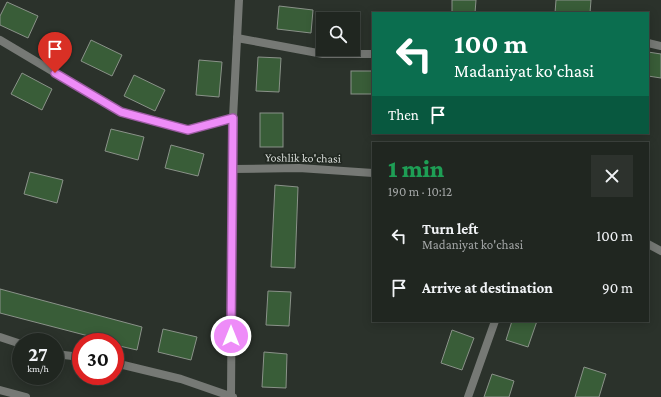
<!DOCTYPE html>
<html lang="en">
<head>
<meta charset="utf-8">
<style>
	:root { --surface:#202620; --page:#2d322d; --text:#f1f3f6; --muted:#a2a5a5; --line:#3d433e }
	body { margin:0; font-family:"Crimson Pro",serif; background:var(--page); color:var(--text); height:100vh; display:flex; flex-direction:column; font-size:15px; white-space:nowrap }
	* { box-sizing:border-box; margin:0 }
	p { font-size:13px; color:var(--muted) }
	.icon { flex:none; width:22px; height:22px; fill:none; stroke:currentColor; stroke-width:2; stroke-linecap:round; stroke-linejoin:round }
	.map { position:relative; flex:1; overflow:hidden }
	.sheet { position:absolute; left:372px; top:142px; width:277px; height:180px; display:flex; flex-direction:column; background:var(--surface); border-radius:0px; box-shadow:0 2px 10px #0003,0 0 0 1px var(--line) }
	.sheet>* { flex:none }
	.banner { position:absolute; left:372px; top:12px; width:277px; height:122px; border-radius:0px; box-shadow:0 2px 10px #0003,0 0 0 1px var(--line); background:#0b6e4f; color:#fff; overflow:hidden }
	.fabs { position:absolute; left:316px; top:12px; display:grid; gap:8px }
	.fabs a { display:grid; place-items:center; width:44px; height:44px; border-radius:0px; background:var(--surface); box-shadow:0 2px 10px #0003,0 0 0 1px var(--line); font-size:20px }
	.speed { position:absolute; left:12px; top:333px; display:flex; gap:8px; font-size:20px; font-weight:700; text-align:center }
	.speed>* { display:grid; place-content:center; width:52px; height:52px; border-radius:50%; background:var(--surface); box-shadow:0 2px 10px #0003,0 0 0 1px var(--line); line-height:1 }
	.speed small { font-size:10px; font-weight:400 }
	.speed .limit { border:6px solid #d22; background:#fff; color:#111 }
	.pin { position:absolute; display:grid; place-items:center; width:34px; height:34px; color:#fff; margin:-41px -17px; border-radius:50% 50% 50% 0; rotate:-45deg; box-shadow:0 0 4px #0007 }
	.pin .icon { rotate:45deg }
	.me { position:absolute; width:44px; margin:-22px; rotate:0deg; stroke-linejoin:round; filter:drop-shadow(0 0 3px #0008) }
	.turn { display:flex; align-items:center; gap:14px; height:84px; padding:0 16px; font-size:18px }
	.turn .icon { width:52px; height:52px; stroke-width:2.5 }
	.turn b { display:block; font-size:28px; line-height:34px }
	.then { display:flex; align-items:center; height:38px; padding:0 16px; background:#0003; gap:8px; font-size:15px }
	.round { display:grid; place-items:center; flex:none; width:42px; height:42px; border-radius:0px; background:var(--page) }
	.summary { display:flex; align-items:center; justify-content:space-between; height:68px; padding:0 16px }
	h1 { font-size:24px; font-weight:800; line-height:30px; color:#1e9e55 }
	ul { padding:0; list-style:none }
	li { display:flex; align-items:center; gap:12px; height:52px; padding:0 16px }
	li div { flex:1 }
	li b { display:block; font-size:15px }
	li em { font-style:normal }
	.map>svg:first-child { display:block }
	.building { fill:#395d38; stroke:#8a9289 }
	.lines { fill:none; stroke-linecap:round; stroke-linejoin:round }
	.street { stroke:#767975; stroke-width:8 }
	.route-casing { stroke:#9b5ba1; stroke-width:10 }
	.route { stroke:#ee8cf8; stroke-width:7 }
	.labels { text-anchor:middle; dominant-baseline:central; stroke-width:3.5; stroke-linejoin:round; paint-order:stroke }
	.street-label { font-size:12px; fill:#d9ddd9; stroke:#212821 }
</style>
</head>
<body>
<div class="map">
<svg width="661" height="397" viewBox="0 0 661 397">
	<rect width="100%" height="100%" fill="#2b322b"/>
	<!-- building -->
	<g class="building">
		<polygon points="452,0 476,0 475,13 452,13"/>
		<polygon points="556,0 591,0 590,13 555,13"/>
		<polygon points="7,2 38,16 28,38 0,25 0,16"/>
		<polygon points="279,6 313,10 311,33 277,29"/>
		<polygon points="91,40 122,55 112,76 81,61"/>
		<polygon points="648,52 661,54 661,78 648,76"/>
		<polygon points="258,57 281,58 279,92 256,91"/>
		<polygon points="199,60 222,62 219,97 196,95"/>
		<rect x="351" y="71" width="22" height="23"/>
		<polygon points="22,73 52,89 42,110 11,94"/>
		<polygon points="134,75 165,90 155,111 124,96"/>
		<rect x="260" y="113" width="23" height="34"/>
		<polygon points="111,129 144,137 138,160 105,151"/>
		<polygon points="171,145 204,154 198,176 165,168"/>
		<polygon points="30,172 63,180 57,203 24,194"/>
		<polygon points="275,185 298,187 295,268 271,267"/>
		<polygon points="0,289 142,327 137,350 115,345 115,342 103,342 104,340 0,313"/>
		<polygon points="268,291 291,292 289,326 266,325"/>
		<polygon points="512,321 537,321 528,347 506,340"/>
		<polygon points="163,329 197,337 191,360 158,352"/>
		<polygon points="452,330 474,338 462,370 441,363"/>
		<polygon points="264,352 287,354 286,388 262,387"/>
		<polygon points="584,367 606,374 599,397 575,397"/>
		<polygon points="492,374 514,381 509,397 484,397"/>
	</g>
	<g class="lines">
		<!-- street -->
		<g class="street">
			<polyline points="237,38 323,54 373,54"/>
			<polyline points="0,40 121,112 188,130 233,118"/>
			<polyline points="648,43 661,46"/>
			<polyline points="232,169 299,168 373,173"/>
			<polyline points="648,244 661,251"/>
			<polyline points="0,337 21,344"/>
			<polyline points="55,354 81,357"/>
			<polyline points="115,363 181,379 233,397"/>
			<polyline points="0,390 26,397"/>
			<polyline points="231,397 233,118 239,0"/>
			<polyline points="468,397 495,321"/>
		</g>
	</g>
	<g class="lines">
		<defs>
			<polyline id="route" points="55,73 121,112 188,130 233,118 231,336"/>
		</defs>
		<!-- route casing -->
		<use href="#route" class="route-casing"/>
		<!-- route -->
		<use href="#route" class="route"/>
	</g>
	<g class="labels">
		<!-- street labels -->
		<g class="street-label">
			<text transform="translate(303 158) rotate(1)">Yoshlik ko'chasi</text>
		</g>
	</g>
</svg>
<div class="fabs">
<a><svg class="icon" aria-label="search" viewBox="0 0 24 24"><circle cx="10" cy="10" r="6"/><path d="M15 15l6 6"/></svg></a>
</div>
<div class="speed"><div>27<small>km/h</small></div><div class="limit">30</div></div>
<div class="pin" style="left:55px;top:73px;background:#d93025"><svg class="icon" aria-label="arrive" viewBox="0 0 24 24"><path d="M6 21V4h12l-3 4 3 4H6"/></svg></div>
<svg class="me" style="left:231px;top:336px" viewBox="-20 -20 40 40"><circle r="17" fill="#ee8cf8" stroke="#fff" stroke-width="3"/><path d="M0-11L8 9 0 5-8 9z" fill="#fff"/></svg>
<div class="banner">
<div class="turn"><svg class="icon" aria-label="left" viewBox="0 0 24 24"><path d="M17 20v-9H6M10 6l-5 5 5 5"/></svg><div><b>100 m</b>Madaniyat ko'chasi</div></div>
<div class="then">Then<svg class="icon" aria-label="arrive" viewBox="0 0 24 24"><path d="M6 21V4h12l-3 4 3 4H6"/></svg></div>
</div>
<section class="sheet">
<div class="summary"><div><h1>1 min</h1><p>190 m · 10:12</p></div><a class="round"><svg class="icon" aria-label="close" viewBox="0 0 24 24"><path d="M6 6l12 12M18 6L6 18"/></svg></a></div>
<ul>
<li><svg class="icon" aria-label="left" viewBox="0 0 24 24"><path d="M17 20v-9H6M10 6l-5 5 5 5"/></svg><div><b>Turn left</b><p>Madaniyat ko'chasi</p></div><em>100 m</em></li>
<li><svg class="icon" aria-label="arrive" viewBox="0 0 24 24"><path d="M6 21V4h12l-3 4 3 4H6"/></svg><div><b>Arrive at destination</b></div><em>90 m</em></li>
</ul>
</section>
</div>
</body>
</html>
